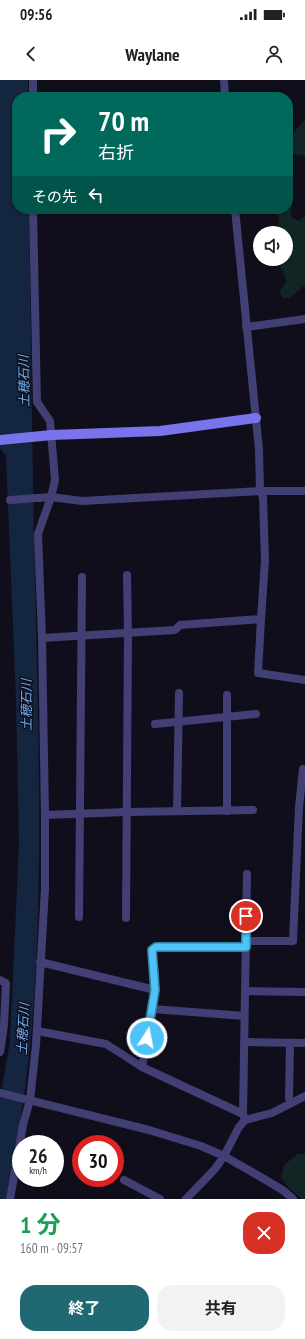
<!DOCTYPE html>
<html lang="ja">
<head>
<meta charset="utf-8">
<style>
	:root { --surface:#fff; --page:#f2f2f2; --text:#222; --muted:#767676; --accent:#206973 }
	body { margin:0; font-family:"PT Sans Narrow","Noto Sans JP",sans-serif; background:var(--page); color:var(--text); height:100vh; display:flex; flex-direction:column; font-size:15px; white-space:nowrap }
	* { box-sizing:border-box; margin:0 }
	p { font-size:13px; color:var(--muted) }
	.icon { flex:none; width:22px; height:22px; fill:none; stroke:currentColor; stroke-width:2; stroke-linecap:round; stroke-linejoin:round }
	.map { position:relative; height:1119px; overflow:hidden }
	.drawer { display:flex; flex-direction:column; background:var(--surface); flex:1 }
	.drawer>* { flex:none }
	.top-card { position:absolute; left:12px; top:12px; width:281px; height:122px; border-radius:16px; box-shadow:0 1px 3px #0004; background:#00695c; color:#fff; overflow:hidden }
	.controls { position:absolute; left:253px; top:146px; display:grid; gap:8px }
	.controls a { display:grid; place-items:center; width:40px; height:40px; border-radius:50%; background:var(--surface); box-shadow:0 1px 3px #0004; font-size:20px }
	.speed { position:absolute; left:12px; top:1055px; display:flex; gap:8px; font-size:20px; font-weight:700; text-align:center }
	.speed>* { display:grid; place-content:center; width:52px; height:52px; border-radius:50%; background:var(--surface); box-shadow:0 1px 3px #0004; line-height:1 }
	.speed small { font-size:10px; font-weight:400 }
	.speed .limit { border:6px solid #d22; background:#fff; color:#111 }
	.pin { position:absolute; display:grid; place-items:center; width:34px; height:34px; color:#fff; margin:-17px; border:2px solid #fff; border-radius:50%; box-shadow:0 1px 4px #0007 }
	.me { position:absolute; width:44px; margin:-22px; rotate:11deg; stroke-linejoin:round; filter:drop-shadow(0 0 3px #0008) }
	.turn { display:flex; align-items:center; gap:14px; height:84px; padding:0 20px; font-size:18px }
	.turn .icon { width:52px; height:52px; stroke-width:2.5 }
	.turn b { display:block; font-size:28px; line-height:34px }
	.then { display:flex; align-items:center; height:38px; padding:0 20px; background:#0003; gap:8px; font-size:15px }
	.round { display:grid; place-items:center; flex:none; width:42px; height:42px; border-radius:16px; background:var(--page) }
	.summary { display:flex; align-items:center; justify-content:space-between; height:68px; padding:0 20px }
	h1 { font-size:24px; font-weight:700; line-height:30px; color:#1e9e55 }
	.button { display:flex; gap:8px; margin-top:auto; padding:8px 20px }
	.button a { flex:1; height:46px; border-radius:16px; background:var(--accent); color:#fff; font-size:16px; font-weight:700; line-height:46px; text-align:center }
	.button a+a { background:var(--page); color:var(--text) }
	.status { display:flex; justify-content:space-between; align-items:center; height:28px; padding:0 20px; background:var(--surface); direction:ltr }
	.status svg { height:11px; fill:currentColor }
	header { display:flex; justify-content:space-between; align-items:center; height:52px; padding:0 20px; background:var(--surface); font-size:18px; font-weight:700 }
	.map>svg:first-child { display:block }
	.green { fill:#122525 }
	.water { fill:#142540 }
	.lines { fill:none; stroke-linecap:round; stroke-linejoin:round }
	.street { stroke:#423f75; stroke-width:8 }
	.secondary { stroke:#7973ec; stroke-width:10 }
	.route-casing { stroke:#337fa1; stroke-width:10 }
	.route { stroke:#4fc3f7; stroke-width:7 }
	.labels { text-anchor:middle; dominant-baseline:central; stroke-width:3; stroke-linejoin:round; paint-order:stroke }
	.water-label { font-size:13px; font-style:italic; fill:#6badeb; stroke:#110e1c }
</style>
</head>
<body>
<div class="status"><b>09:56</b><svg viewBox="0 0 49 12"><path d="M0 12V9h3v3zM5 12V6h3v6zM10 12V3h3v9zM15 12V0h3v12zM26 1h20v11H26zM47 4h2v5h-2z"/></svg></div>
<header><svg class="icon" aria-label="back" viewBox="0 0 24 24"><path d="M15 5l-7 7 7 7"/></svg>Waylane<svg class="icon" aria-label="person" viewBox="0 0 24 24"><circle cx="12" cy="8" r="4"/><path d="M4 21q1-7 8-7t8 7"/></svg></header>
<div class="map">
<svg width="305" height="1119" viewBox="0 0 305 1119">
	<rect width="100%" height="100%" fill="#110e1c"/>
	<!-- green -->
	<g class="green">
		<polygon points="304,41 305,41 305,77 302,75 288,74 288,59"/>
		<polygon points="288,108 292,113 291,137 299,141 305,136 305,205 289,218 282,218 280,211 287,201 277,179 286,179 286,153 278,153 279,137 273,129 288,129"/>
		<polygon points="298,1074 305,1074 305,1119 302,1119 290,1109 281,1098 284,1085"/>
	</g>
	<!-- water -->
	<path class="water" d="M 0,0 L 28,0 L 28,17 L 17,17 L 17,129 L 29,129 C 31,252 32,375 35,498 C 38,647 44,798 32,946 C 27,1005 17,1062 6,1119 L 0,1119 L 0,1020 L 10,961 L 19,764 L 16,621 L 6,376 L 0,368 Z"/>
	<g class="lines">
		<!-- street -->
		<g class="street">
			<polyline points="33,0 33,17"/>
			<polyline points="224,0 225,17"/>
			<polyline points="246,247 305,239"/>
			<polyline points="10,420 51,417 82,421 260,411 305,411"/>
			<polyline points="261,539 258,593 305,600"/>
			<polyline points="42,558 175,550 180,545 261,539 265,480 263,417 260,411 259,369 235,129"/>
			<polyline points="227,615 227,731"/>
			<polyline points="155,644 256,634"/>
			<polyline points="177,731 179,613"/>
			<polyline points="45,735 126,732 253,730"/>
			<polyline points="79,837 82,497"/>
			<polyline points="126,838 128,554 127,495"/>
			<polyline points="245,861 293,861 299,727 303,689"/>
			<polyline points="40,882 155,910"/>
			<polyline points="0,900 6,903 4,945 0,972"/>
			<polyline points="245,911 305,912"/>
			<polyline points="153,929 244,936"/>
			<polyline points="37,951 106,964 142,987"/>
			<polyline points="244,962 305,963"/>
			<polyline points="290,963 289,1018 291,1023"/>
			<polyline points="0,1013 149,1050 201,1066 224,1076 259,1096 284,1111 293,1119"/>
			<polyline points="243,1034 142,987 154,916 155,894 152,870 156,867 246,867"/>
			<polyline points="245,1040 243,1034 247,794"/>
			<polyline points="124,1100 160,1119"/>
			<polyline points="10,1119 23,1045 30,1020 36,965 45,809 45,735 42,558 38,454 51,417 55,400 50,341 37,322 33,129"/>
			<polyline points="186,1119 215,1089 224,1076 239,1047 245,1040 272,1033 305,1016"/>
		</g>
		<!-- secondary -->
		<polyline class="secondary" points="0,360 52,355 160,351 256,338"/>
	</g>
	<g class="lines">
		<defs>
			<polyline id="route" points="147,958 155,910 152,870 156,867 246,867 246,836"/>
		</defs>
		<!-- route casing -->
		<use href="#route" class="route-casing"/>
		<!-- route -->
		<use href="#route" class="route"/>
	</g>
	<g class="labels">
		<!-- water labels -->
		<g class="water-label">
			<text transform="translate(24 301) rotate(-91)">土穂石川</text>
			<text transform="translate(26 625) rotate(-90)">土穂石川</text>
			<text transform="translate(23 949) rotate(-87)">土穂石川</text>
		</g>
	</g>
</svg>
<div class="controls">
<a><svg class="icon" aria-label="sound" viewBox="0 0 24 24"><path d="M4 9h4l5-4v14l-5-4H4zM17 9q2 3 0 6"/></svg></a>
</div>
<div class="speed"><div>26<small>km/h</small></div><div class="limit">30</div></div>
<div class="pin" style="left:246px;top:836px;background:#d93025"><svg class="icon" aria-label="arrive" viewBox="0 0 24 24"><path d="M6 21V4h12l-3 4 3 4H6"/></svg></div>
<svg class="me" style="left:147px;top:958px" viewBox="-20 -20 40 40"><circle r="17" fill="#4fc3f7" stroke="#fff" stroke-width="3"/><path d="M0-11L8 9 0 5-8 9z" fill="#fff"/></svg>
<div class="top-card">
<div class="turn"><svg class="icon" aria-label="right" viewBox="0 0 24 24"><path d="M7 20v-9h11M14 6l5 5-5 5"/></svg><div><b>70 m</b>右折</div></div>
<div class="then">その先<svg class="icon" aria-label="left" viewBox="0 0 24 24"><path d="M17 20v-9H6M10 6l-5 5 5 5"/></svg></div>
</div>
</div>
<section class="drawer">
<div class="summary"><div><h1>1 分</h1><p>160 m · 09:57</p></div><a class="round" style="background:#d93025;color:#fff"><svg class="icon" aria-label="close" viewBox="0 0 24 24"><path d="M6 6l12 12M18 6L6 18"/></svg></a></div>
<div class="button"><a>終了</a><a>共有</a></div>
</section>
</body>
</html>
